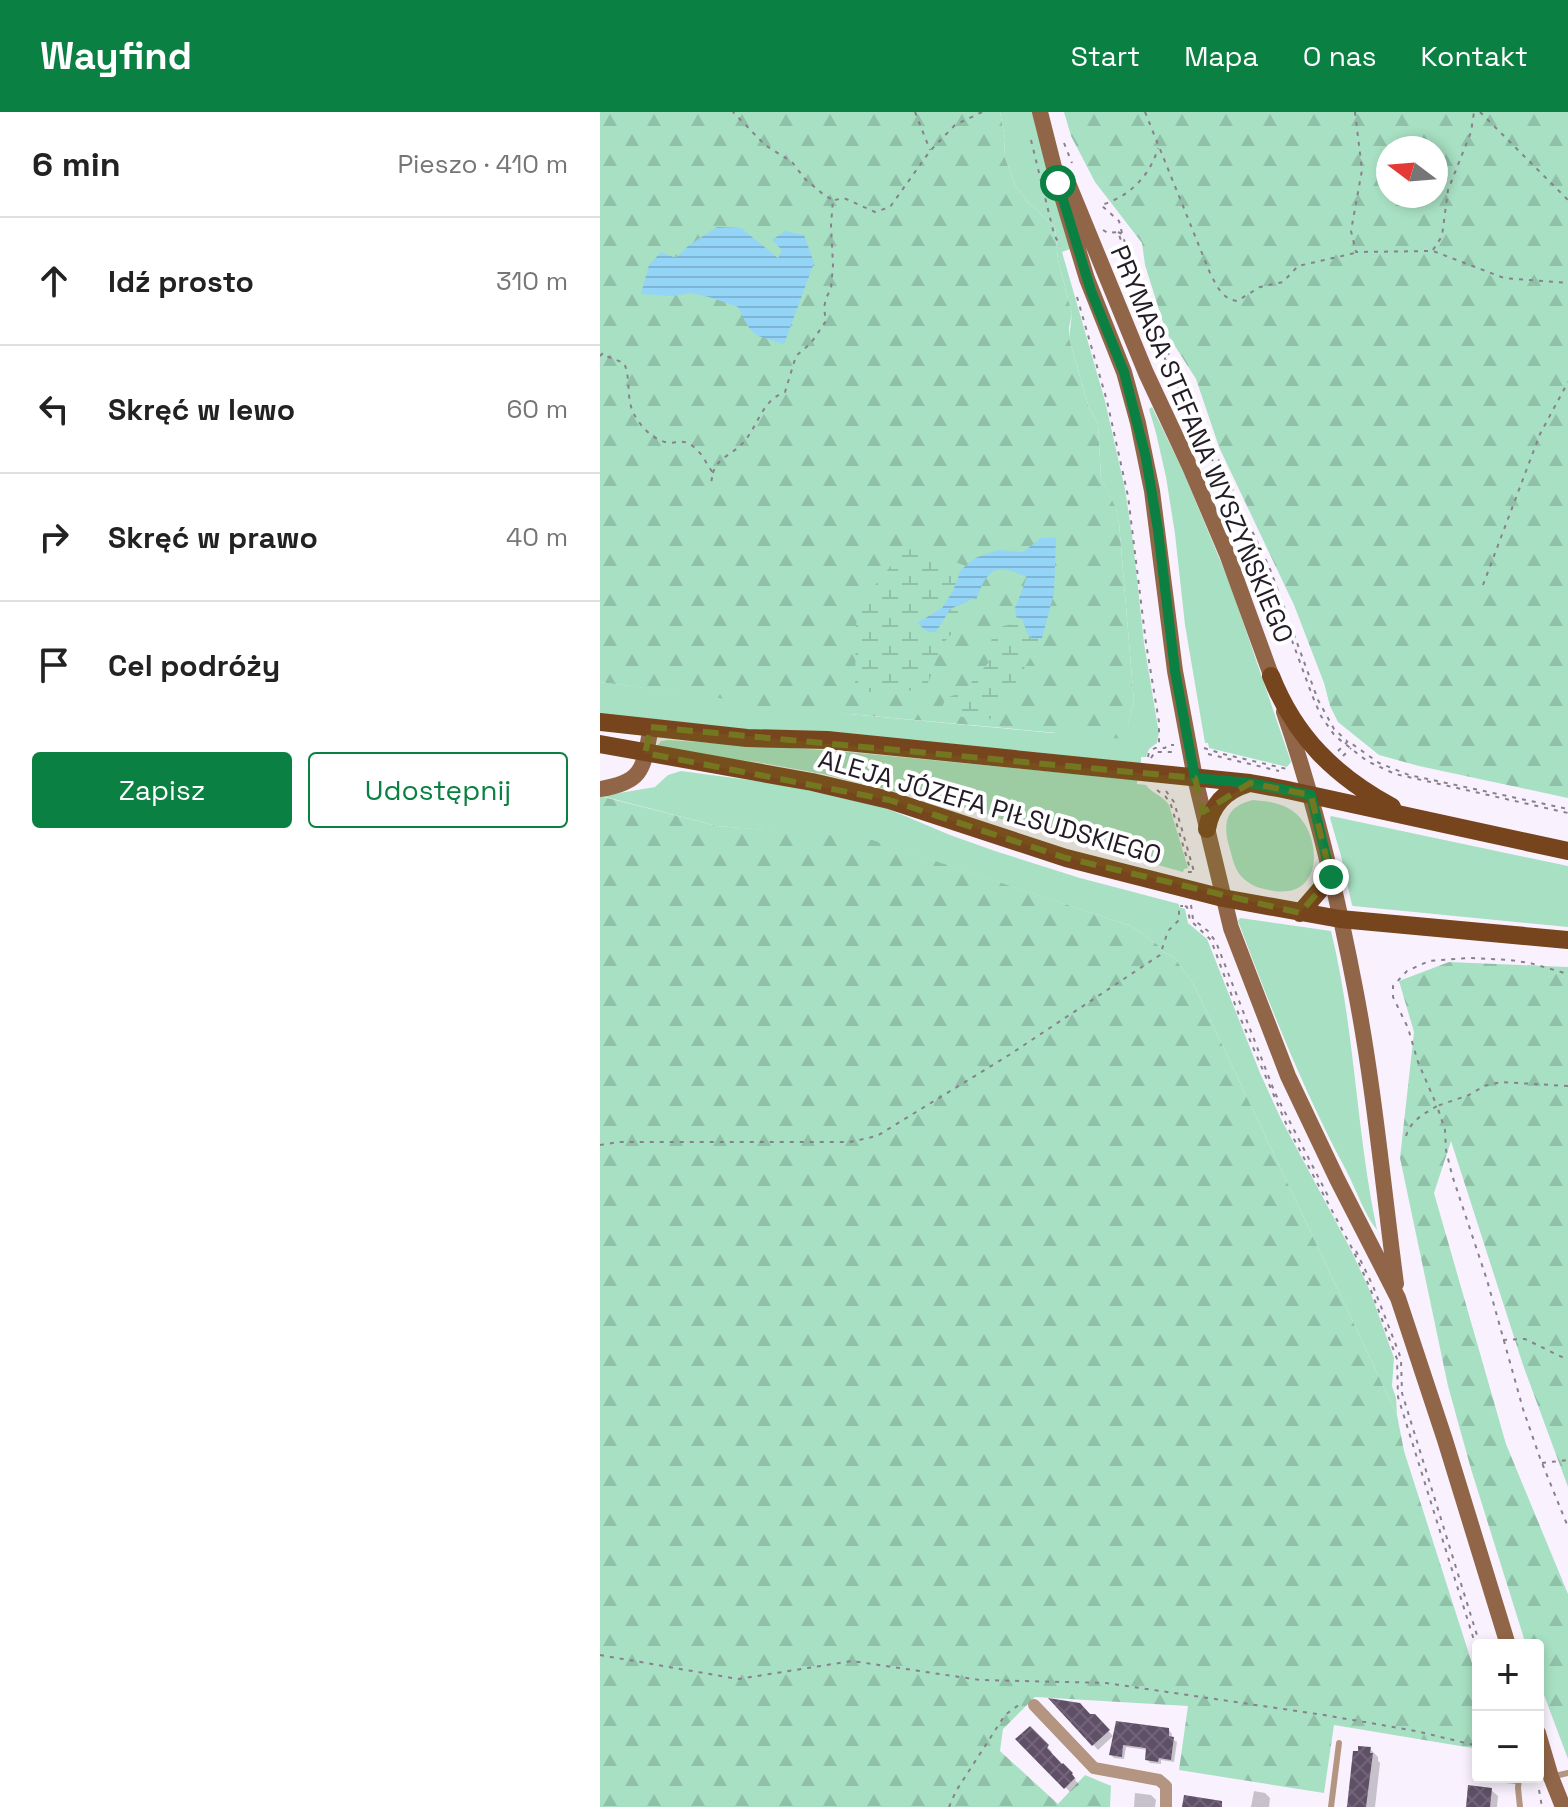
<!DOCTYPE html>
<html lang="pl">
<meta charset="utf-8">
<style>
:root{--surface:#fff;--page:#f2f2f2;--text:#222;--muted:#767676;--line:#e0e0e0;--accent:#0b8043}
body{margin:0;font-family:"Space Grotesk",sans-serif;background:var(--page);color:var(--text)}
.controls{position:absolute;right:24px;bottom:24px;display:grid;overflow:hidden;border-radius:8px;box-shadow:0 4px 12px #0003}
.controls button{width:72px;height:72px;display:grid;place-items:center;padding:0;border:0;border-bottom:2px solid var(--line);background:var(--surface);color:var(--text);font:40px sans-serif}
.compass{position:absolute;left:776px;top:24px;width:72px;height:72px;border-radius:50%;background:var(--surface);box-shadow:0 4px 12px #0003;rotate:286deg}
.stop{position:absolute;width:24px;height:24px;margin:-18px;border:6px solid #0b8043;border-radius:50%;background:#fff}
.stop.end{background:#0b8043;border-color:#fff;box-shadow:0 2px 8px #0008}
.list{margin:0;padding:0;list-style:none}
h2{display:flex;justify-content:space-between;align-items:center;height:104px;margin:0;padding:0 32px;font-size:34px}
h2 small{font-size:26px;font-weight:400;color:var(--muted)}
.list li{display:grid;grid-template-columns:52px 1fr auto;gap:24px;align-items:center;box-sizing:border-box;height:128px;padding:0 32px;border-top:2px solid var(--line)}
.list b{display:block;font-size:30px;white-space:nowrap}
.list em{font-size:26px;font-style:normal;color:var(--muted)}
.actions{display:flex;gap:16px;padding:24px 32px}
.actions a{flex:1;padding:18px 0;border:2px solid var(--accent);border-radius:8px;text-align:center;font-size:28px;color:var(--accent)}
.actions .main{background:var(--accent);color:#fff}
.icon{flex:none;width:44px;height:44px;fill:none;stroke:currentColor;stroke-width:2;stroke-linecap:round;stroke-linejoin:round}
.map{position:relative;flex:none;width:968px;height:1695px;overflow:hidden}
header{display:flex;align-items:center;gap:48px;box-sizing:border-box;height:112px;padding:0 40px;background:var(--accent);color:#fff}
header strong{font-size:38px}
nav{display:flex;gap:44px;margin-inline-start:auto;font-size:28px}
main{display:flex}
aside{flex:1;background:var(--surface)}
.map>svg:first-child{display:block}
</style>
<header>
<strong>Wayfind</strong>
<nav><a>Start</a><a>Mapa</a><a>O nas</a><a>Kontakt</a></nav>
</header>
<main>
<aside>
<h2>6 min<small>Pieszo · 410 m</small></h2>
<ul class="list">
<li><svg class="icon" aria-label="ahead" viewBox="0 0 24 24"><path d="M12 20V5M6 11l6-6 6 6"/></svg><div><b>Idź prosto</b></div><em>310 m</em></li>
<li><svg class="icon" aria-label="left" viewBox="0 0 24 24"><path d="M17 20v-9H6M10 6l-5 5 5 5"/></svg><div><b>Skręć w lewo</b></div><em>60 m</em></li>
<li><svg class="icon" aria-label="right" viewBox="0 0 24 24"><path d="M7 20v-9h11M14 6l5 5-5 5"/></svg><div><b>Skręć w prawo</b></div><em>40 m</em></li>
<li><svg class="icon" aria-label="arrive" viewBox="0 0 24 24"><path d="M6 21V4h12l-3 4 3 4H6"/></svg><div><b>Cel podróży</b></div></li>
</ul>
<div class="actions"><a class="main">Zapisz</a><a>Udostępnij</a></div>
</aside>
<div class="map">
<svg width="968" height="1695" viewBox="0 0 968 1695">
<defs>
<pattern id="forest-firs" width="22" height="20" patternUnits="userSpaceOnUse" patternTransform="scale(2)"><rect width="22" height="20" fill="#a8e0c3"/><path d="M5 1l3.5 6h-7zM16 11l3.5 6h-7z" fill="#90c0a8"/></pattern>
<pattern id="wetland-marsh" width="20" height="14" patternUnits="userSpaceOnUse" patternTransform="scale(2)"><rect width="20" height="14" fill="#a8e0c3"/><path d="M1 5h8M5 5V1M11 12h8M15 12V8" fill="none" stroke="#90c0a8"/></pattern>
<pattern id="water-rules" width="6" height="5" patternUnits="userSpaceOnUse" patternTransform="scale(2)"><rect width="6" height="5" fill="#93d4f7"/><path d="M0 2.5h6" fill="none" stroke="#7eb5d4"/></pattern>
<pattern id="building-cross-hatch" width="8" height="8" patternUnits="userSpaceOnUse" patternTransform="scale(2)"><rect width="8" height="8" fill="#5f5068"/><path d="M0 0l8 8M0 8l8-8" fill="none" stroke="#726579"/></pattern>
</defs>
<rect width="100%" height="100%" fill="#f9f2fe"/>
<!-- green -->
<path fill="#a8e0c3" d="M400,0H433L473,136L462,140L505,289L525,377L533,430L544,531L557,610L559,620L557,631L549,637L546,645H541V651H536L124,617L0,603V570L249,602L453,621L528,612L534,590L519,411L516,397L501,367L498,312L489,296L469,226L472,202L458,148L455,115L427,89L415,73L404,43L405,27Z
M552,295L583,359L630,472L691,650L687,655L609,636L608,631H605L585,513L575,422L566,365L556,321L549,297Z
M68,628L237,639L537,668V672L546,673C551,681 561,682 569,693L588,756L584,757L583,760L476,730L365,696L223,662L156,650L59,637L58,633L61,629Z
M81,659L180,672L286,696L350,723L395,739L480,766L579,792V795L585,797L588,811L607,827L660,961L681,1007L751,1138L770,1179L794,1246L792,1274L796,1286L797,1303L594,873L574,845L563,840L558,833L531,814L267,727L117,714L2,684L55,675L68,663Z
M653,688C667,689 682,691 694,700C715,716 724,761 698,776C690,780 682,780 674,779C661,777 650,774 641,764C635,757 633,749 631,741C623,716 622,695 653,688Z
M731,704L968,754V815L753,794L752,793L741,744L730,706Z
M640,806L731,819C755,917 756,1019 777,1118C764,1102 756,1077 746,1058C703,978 670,894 638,809Z"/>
<!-- forest -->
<path fill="url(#forest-firs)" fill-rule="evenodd" d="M0,0H400L405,27L404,43L415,73L427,89L455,115L458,148L472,202L469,215V226L489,296L498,312L501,367L516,396L519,411L534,590L524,627L249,602L167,598L133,588L0,570Z
M464,0H968V686L819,654L779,643L738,610L730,594L724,571L694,493L619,335L596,267L566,220L545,153L542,131L495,70L471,24ZM836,36V84H788V36Z
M0,684L117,714L266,726L531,814L558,833L563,840L574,845L594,873L797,1303L804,1339L878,1570V1637L734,1613L724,1681L579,1658L588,1594L435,1585L403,1617L400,1639L458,1692L485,1663L511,1674L510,1695H0Z
M849,850L968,855V1375L923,1253L851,1029L834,1081L906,1332L968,1482V1647L938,1567V1533H926L871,1357L848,1274L800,1046L814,920L799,869Z"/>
<!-- wetland -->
<path fill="url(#wetland-marsh)" d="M314,435L366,454L361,458L353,479L342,496L350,497L377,485L376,493L341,534L329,569L324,576L285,583L255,577L256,512L266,484L299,444Z
M416,505L423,508L427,521L432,527L442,526L402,594L389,608L347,603L342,595L346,586L363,580L389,550L390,534L394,516L413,512Z"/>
<!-- water -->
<path fill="url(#water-rules)" d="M117,115L141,116L178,146L182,138L172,128L185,119L204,123L214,151L184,232C152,222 153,226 138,195L109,185L90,181L73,184L41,182L49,153L61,140L76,146L88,134Z
M441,426H456L454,481L442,526L433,527L427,521L423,508L416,505L415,496L427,465C396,451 389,455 377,485L350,497L336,520H328L317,511L342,496L353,479L361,458L375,446L398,438L423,440Z"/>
<!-- shadow -->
<path fill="#0003" d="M455,1590L490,1604H494L513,1624L498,1638Z
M517,1611L569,1618L572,1622L571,1626L577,1630L574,1650L561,1648V1652L550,1651L547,1647L548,1638L526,1635L524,1647L514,1646L511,1643Z
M430,1616L452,1640L450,1642L476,1667L475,1668L479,1672L470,1680L418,1627Z
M770,1637L778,1645V1649L780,1651L775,1695H749Z
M891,1678L898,1684L897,1695H868Z
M654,1679L665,1681L670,1686L669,1695H651Z
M535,1681L551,1683L556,1688L555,1695H534Z"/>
<!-- building -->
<path fill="url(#building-cross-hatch)" d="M448,1586L480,1591L490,1602H495L510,1618L492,1634Z
M516,1609L569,1616V1624L574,1625L571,1648L559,1646L558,1650L545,1648L546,1636L523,1633L522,1645L509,1643Z
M430,1614L449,1633L447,1636L462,1652L463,1651L473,1661L472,1662L475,1666L464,1677L415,1627Z
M758,1634L771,1635L770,1641H773L766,1695H747L753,1639H758Z
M868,1673L892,1676L890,1695H866Z
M584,1683L622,1689V1695H582Z"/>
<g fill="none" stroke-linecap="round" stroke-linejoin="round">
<!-- path -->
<path stroke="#88818d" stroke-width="2" stroke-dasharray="4 6" stroke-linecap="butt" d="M315,0L330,38
M545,0L610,161C617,174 622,187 637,189L660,175L683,170L698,154L755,141
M755,0L762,58L751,119L756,140L833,139L904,166L968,171
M880,0L968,88
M431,28L454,122L460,134
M464,31L472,51
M235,88L244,86L275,100L290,95L330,39L355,13L382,0
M503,118L508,121L518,120L552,216L574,268L669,466L712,583L721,604L735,624L767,649L795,662L968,701
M518,120L522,122L546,190L563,230L670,457L718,588L734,617L747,629
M522,121L519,109L501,93C529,85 550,64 558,36
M833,138L842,124L848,78L871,20L874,0
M477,185L507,289L528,384L546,531L559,610V634
M0,244L3,241L6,244L24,251C31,266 26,285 33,300C39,313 51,326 65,330C76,333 82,325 94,335C102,341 107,353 113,361L111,371
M113,361C117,347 130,343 140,334C158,317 160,289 185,280L196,244L211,231L226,209L224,196L226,186L231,177L233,153L231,113L233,88L224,83L205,67L192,50L165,33L133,0
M883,473L940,322L968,270
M604,636L623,642L687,657
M738,639L748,629L779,651L809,663L968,697
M608,642L679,659
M743,644L751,636
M548,645L549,640L555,636H565L567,633H574
M551,646L555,640H573
M557,678L566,685L571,693L591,760H588
M566,679L574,690L595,763
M591,793L593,807L608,819L616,830L675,981L728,1084
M585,794L587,795L590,808L611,828L639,903L688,1016L753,1138L770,1176L797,1247L798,1285L878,1541
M968,974L901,970L884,974L869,983L837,994L845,1018L846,1038L852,1063L887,1168L923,1297L940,1346L968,1415
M806,1024C811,1008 824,1002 837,994L818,950L808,916L793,885V874L807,859L829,849L869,846L909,848L930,851L968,862
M0,1033L19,1030H250L277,1024L409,943L560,843L568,819L579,808V794H583
M756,1139L773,1174L799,1241L801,1248L802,1281L880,1533
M903,1228L925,1227L968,1248
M942,1351L968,1348
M0,1543L138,1567L252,1549L380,1568L506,1571L724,1603L816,1619L878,1634
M939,1678L942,1695
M349,1695L356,1679L405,1603L420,1592"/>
<!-- lane -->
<path stroke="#b39581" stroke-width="6" d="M955,1664L968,1661
M919,1665L918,1676L920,1695
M906,1668L919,1669
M731,1695L739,1631"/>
<!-- street -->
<path stroke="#b39581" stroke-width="12" d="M434,1593L494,1656L559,1668L566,1674V1695"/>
<!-- secondary -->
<path stroke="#916648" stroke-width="16" d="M440,0L458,71L487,167L524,260L538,311L552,379L575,559L595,666L631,816L688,964L737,1067L798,1186L845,1328L908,1533
M466,66L546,261L590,355L627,442L675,574
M684,600C715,690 737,782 755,876C774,974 783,1074 796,1172
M0,677C45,670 43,655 51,615
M938,1621L951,1665L963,1695"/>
<!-- primary -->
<path stroke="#77451d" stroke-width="18" d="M671,564C695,625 735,664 792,695
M0,610L147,626L227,628L650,671L683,677L968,739
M0,632L212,670L289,688L466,746L623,786L740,807L968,828
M607,717C611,694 624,679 647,672
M700,801L731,765"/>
</g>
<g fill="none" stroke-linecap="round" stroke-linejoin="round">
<!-- route -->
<path stroke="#0b8043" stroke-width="10" d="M458,71L491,179L524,260L546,346L558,418L575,559L595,666L650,671L711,683L731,765"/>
</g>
<!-- marked area -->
<path fill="#74771f" fill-opacity="0.2" stroke="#74771f" stroke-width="6" stroke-dasharray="16 10" stroke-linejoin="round" d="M51,615L595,666L603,700L650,671L711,683L731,765L700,801L466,746L289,688L45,641Z"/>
<g text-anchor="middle" stroke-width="8" stroke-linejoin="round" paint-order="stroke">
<!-- street labels -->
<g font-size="26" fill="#231c27" stroke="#fff">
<text transform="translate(602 332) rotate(67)" y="9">PRYMASA STEFANA WYSZYŃSKIEGO</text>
<text transform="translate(390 695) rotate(16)" y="9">ALEJA JÓZEFA PIŁSUDSKIEGO</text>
</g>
</g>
</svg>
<div class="controls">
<button>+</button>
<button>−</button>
</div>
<svg class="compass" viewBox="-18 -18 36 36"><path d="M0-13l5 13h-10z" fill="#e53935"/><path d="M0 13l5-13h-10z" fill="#767676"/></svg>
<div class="stop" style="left:458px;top:71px"></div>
<div class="stop end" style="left:731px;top:765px"></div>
</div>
</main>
